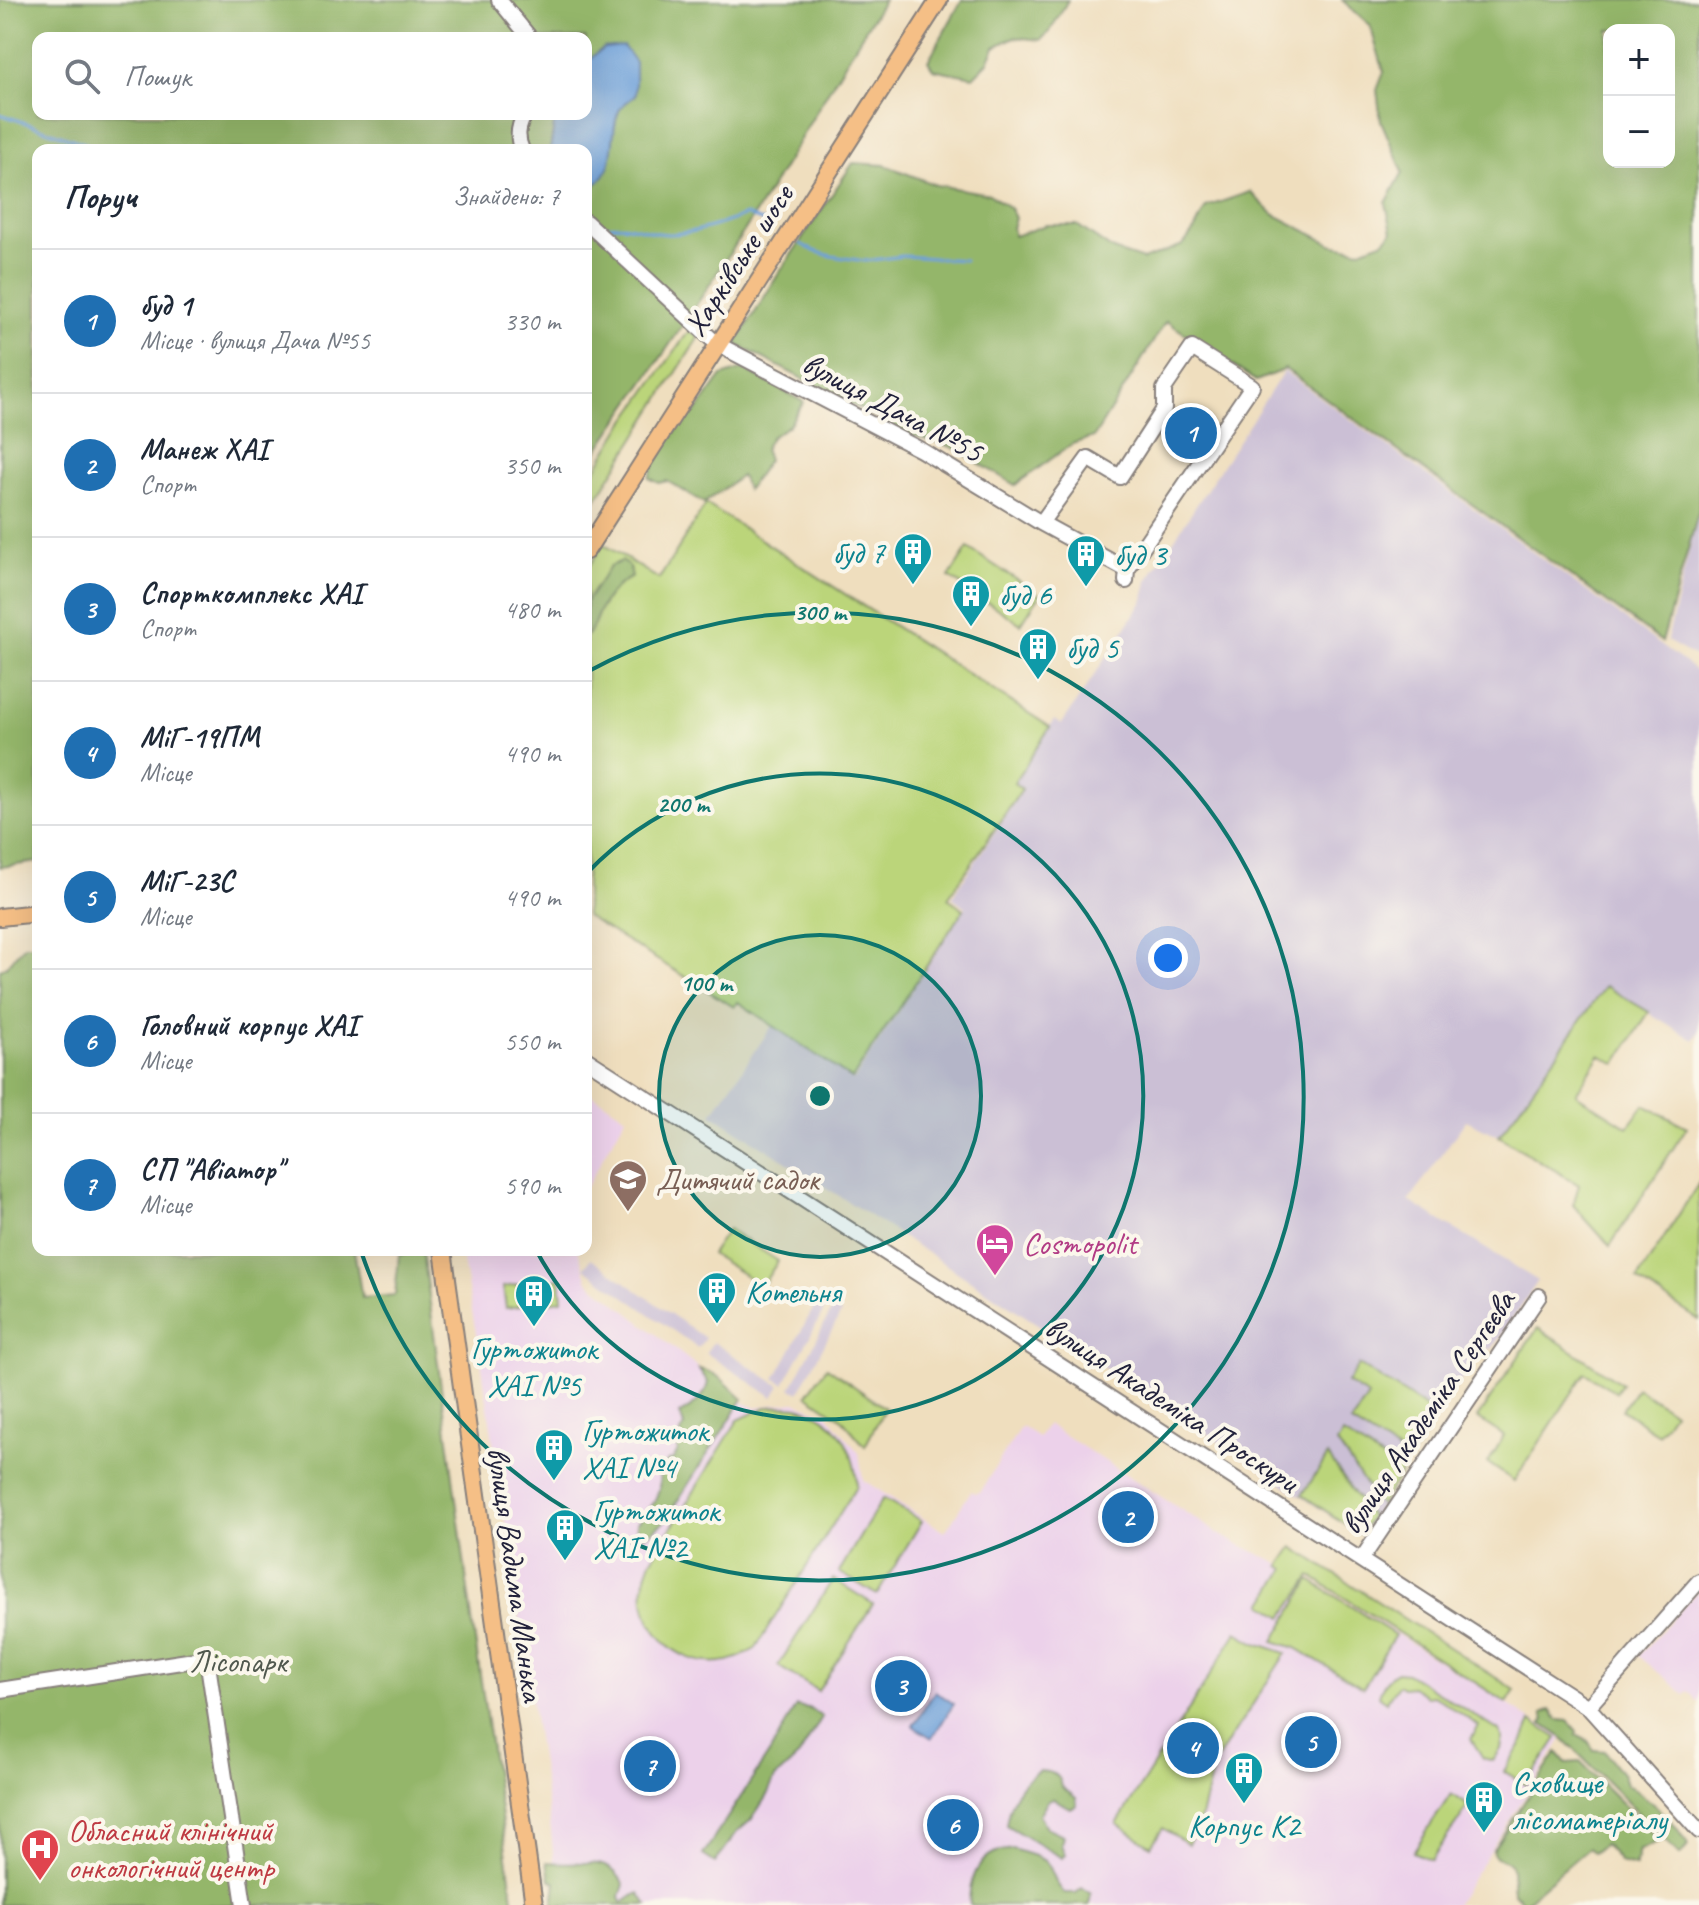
<!DOCTYPE html>
<html lang="uk">
<meta charset="utf-8">
<style>
:root{--surface:#fff;--page:#f6f6f7;--text:#1f2937;--muted:#747a83;--line:#e0e1e3;--accent:#1f6fb2}
body{margin:0;font-family:Caveat,sans-serif;background:var(--page);color:var(--text)}
.controls{position:absolute;right:24px;top:24px;display:grid;overflow:hidden;border-radius:16px;box-shadow:0 8px 32px #0002}
.controls button{width:72px;height:72px;display:grid;place-items:center;padding:0;border:0;border-bottom:2px solid var(--line);background:var(--surface);color:var(--text);font:40px sans-serif}
.you{position:absolute;left:1168px;top:958px;width:28px;height:28px;margin:-20px;border:6px solid #fff;border-radius:50%;background:#1a73e8;box-shadow:0 0 0 12px #1a73e833}
.badge{display:grid;place-items:center;width:52px;height:52px;border-radius:50%;background:var(--accent);color:#fff;font-size:26px;font-weight:700}
.pin{position:absolute;translate:-50% -50%;border:4px solid #fff;box-shadow:0 2px 8px #0006}
.list{margin:0;padding:0;list-style:none}
h2{display:flex;justify-content:space-between;align-items:center;height:104px;margin:0;padding:0 32px;font-size:34px}
h2 small{font-size:26px;font-weight:400;color:var(--muted)}
.list li{display:grid;grid-template-columns:52px 1fr auto;gap:24px;align-items:center;box-sizing:border-box;height:144px;padding:0 32px;border-top:2px solid var(--line)}
.list b{display:block;font-size:30px;white-space:nowrap}
.list p{margin:0;font-size:26px;white-space:nowrap;color:var(--muted)}
.list em{font-size:26px;font-style:normal;color:var(--muted)}
.icon{flex:none;width:44px;height:44px;fill:none;stroke:currentColor;stroke-width:2;stroke-linecap:round;stroke-linejoin:round}
.map{position:relative;flex:none;width:1699px;height:1905px;overflow:hidden}
.search{position:absolute;background:var(--surface);box-shadow:0 8px 32px #0002;left:32px;top:32px;width:560px;height:88px;display:flex;align-items:center;gap:20px;box-sizing:border-box;padding:0 28px;border-radius:16px;color:var(--muted);font-size:30px}
.panel{position:absolute;background:var(--surface);box-shadow:0 8px 32px #0002;left:32px;top:144px;width:560px;height:1112px;border-radius:16px}
.map>svg:first-child{display:block}
</style>
<div class="map">
<svg width="1699" height="1905" viewBox="0 0 1699 1905">
<rect width="100%" height="100%" fill="#fbf7ec"/>
<filter id="ink" filterUnits="userSpaceOnUse"><feTurbulence type="fractalNoise" baseFrequency=".0125" numOctaves="2"/><feDisplacementMap in="SourceGraphic" scale="16" xChannelSelector="R" yChannelSelector="G"/><feConvolveMatrix kernelMatrix="1 2 1 2 8 2 1 2 1" color-interpolation-filters="sRGB"/></filter>
<filter id="wash" filterUnits="userSpaceOnUse"><feTurbulence type="fractalNoise" baseFrequency=".006" numOctaves="4" result="noise"/><feDisplacementMap in="SourceGraphic" scale="32" xChannelSelector="R" yChannelSelector="G"/><feGaussianBlur stdDeviation="1.8" result="paint"/><feColorMatrix in="noise" values="0 0 0 0 0 0 0 0 0 0 0 0 0 0 0 0 0 1.4 0 .05"/><feComposite in="paint" operator="in"/></filter>
<g filter="url(#wash)">
<rect width="100%" height="100%" fill="#efdebe"/>
<!-- built -->
<path fill="#ecd1ea" d="M586,1090L626,1117L586,1188Z
M461,1250H578L588,1281L744,1403L755,1407L795,1402L827,1414L859,1453L863,1480L945,1532L971,1491L974,1493L980,1492L1021,1426L1038,1437L1047,1424L1224,1537L1310,1579L1562,1739L1455,1905H558L551,1831L482,1367Z
M1699,1589V1703L1688,1691L1684,1694L1639,1656Z"/>
<!-- industrial -->
<path fill="#cbbfd5" d="M1284,371L1699,673V1032L1694,1040L1605,986L1499,1136L1466,1120L1409,1201L1538,1281L1491,1350L1483,1346L1361,1536L1174,1412L712,1114L772,1026L854,1080L966,907L952,897L1023,789L1015,783L1054,720L1062,724L1144,600L1147,581Z
M1699,511V659L1667,641Z
M591,1258L705,1338L698,1348L584,1268Z
M818,1300L827,1305L784,1384L775,1379Z
M833,1308L841,1313L799,1392L791,1388Z
M713,1342L780,1386L773,1397L706,1353Z"/>
<!-- green -->
<path fill="#bbd57a" stroke="#6e7c5a" stroke-width="2" d="M689,331L698,335L697,340L586,515V486L620,429Z
M706,504L1050,727L1014,783L1022,789L948,898L964,909L852,1079L738,1002L734,1007L586,916V571L603,544L659,579Z
M968,548L1040,595L1021,624L949,577Z
M1605,986L1649,1012L1616,1064L1600,1055L1576,1094L1628,1127L1644,1105L1687,1127L1610,1246L1573,1205L1579,1185L1499,1136Z
M1699,1183V1320L1637,1280Z
M728,1229L778,1261L762,1286L711,1254Z
M560,1278L562,1300L506,1308L503,1287Z
M1538,1328L1622,1384L1616,1392L1585,1373L1514,1481L1488,1463L1504,1436L1477,1418Z
M1359,1365L1432,1411L1424,1423L1430,1427L1410,1459L1351,1423L1368,1396L1347,1383Z
M827,1367L885,1408L865,1446L841,1418L807,1395Z
M1637,1388L1673,1412L1658,1434L1622,1410Z
M766,1407C776,1407 788,1405 798,1407C837,1416 855,1449 857,1486L755,1649C744,1655 734,1661 721,1662C677,1667 639,1628 644,1585C645,1577 648,1569 651,1561L738,1420Z
M1343,1434L1402,1471L1380,1506L1337,1443Z
M1328,1456L1371,1517L1360,1534L1302,1495Z
M883,1498L922,1521L877,1595L839,1572Z
M1293,1547L1515,1690L1507,1703L1311,1576L1283,1617L1263,1604L1285,1569L1280,1566Z
M833,1579L873,1604L818,1691L778,1666Z
M1310,1580L1395,1635L1363,1688L1296,1648L1274,1641Z
M1237,1632L1256,1643L1286,1653L1214,1764L1199,1825L1188,1844L1163,1828L1151,1846L1117,1824Z
M1397,1672L1407,1673L1499,1731L1503,1739L1501,1749L1493,1761L1483,1758L1471,1739L1479,1726L1433,1695L1426,1696L1412,1687L1403,1688L1398,1685L1386,1702L1379,1696C1382,1686 1388,1676 1397,1672Z
M1531,1721L1557,1738L1526,1785L1504,1771L1523,1741Z
M1451,1794L1466,1804L1467,1808L1431,1860L1413,1852Z"/>
<!-- forest -->
<path fill="#94b66a" stroke="#5b6c52" stroke-width="2" fill-rule="evenodd" d="M0,0H884C845,60 811,122 774,183C715,280 650,374 586,467V188L595,186L604,48L586,61V38H38V114H556L550,150H38V862L0,867Z
M962,0H1068L1050,31L1041,40L1014,37L995,47L988,62L973,77L933,69L928,61Z
M1342,0H1699V510L1662,642L1285,369L1256,381L1166,321L1094,437L1072,444L1015,485L952,447L910,435L736,344L779,273L853,163L885,165L936,185L989,194L1010,208L1015,218L1012,228L1014,236L1046,225H1077L1113,250L1143,260L1183,245L1195,229L1206,207L1250,192L1273,214L1331,244L1360,250L1382,242L1392,232L1386,203L1403,172L1381,121L1377,90L1384,72L1370,25ZM1609,30H1669V162H1609Z
M743,369L804,402L788,426L771,437L764,449L768,460L747,490L741,476L704,503L667,481L659,483L649,478L656,460L685,417L695,413L722,376Z
M622,561L630,567L632,577C616,585 605,597 598,614C594,623 594,629 586,636V602L610,566Z
M25,945H38V1250H354L362,1298L395,1295L399,1255L423,1251L472,1620L514,1905H0V969L5,967Z
M699,1369C719,1372 728,1386 743,1399L664,1522L646,1536L637,1533V1523L655,1500L659,1489L660,1470L668,1461L674,1459L678,1451L676,1445L684,1426L680,1414C693,1406 705,1399 708,1382Z
M796,1706L808,1708L822,1717L799,1756L775,1778L766,1797L751,1820L737,1832L715,1863L703,1855L770,1752Z
M1551,1710L1558,1720L1568,1721L1577,1731L1576,1735L1588,1741L1594,1750L1605,1751L1623,1775L1626,1784C1642,1793 1684,1829 1688,1846L1680,1855L1563,1738L1542,1724L1545,1720L1542,1714Z
M1557,1752L1566,1763L1580,1762L1660,1841L1639,1850L1635,1866L1620,1862L1604,1844L1593,1853L1588,1848L1524,1903L1513,1892C1509,1870 1521,1866 1495,1856L1492,1851Z
M1039,1771C1052,1772 1060,1773 1062,1787L1076,1798L1077,1804L1073,1808H1069L1053,1798L1048,1800L1039,1815L1046,1827L1063,1835L1061,1845L1065,1854L1062,1858L1006,1825C1009,1803 1019,1781 1039,1771Z
M1014,1849C1024,1854 1039,1855 1047,1863C1054,1872 1054,1883 1064,1893H1076L1082,1888L1091,1894L1089,1905H970C967,1888 977,1860 994,1853C1000,1850 1008,1850 1014,1849Z
M547,1862C577,1866 610,1853 624,1885L620,1896L622,1902L639,1893L647,1905H553L556,1882L550,1879Z"/>
<!-- water -->
<path fill="#6ea0d9" stroke="#48618a" stroke-width="2" d="M623,46L635,62V96C631,99 623,104 620,109C607,132 622,178 586,188V150H550L556,114H586V61L604,48Z
M935,1691L954,1704L932,1738L913,1726Z"/>
<g fill="none" stroke-linecap="round" stroke-linejoin="round">
<!-- stream -->
<path stroke="#6ea0d9" stroke-width="3" d="M0,114L104,150
M602,227C630,220 648,235 671,234C696,233 722,224 746,215L772,225
M801,244L814,251L831,256L865,261L903,256L964,260"/>
</g>
</g>
<g filter="url(#ink)">
<g fill="none" stroke-linecap="round" stroke-linejoin="round">
<!-- minor casing -->
<g stroke="#88807c" stroke-width="18">
<path id="minor" d="M499,0L530,38
M522,150C516,137 518,126 525,114
M586,222L717,344L921,450L1041,523L1127,570L1126,581
M1041,523L1088,458L1120,477L1164,409V389L1192,348L1252,386L1127,570
M586,1059L1588,1707L1699,1831
M1361,1560L1539,1296
M0,1690L207,1658L244,1905
M1588,1707L1699,1581"/>
</g>
<!-- major casing -->
<g stroke="#88807c" stroke-width="20">
<path id="major" d="M586,551L939,0
M0,917L38,913
M443,1250L534,1905"/>
</g>
<!-- minor -->
<use href="#minor" stroke="#fff" stroke-width="14"/>
<!-- major -->
<use href="#major" stroke="#f5bf86" stroke-width="16"/>
</g>
</g>
<!-- distance rings -->
<circle cx="820" cy="1096" r="161" fill="#0f766e" fill-opacity=".12"/>
<g fill="none" stroke="#0f766e" stroke-width="4">
<circle cx="820" cy="1096" r="161"/>
<path d="M588 872A323 323 0 1 1 536 1250"/>
<path d="M589 671A484 484 0 1 1 362 1254"/>
</g>
<!-- icons -->
<defs>
<g id="building-pin" transform="scale(2)"><path d="M0 17L-7.5 6A9.5 9.5 0 1 1 7.5 6Z" fill="#0f9aa8" stroke="#fbf7ec"/><path d="M-4-6H4V6H1V3H-1V6H-4ZM-2.5-4.3h1.7v1.8h-1.7ZM.8-4.3h1.7v1.8H.8ZM-2.5-1h1.7V.8h-1.7ZM.8-1h1.7V.8H.8Z" fill="#fff"/></g>
<g id="school-pin" transform="scale(2)"><path d="M0 17L-7.5 6A9.5 9.5 0 1 1 7.5 6Z" fill="#8d6e63" stroke="#fbf7ec"/><path d="M0-5L7-2L0 1L-7-2ZM-4 1L0 2.5L4 1V4Q0 6-4 4Z" fill="#fff"/></g>
<g id="hotel-pin" transform="scale(2)"><path d="M0 17L-7.5 6A9.5 9.5 0 1 1 7.5 6Z" fill="#d1479c" stroke="#fbf7ec"/><path d="M-6-4.5h1.5V1H6V5H4.5V3h-9V5H-6ZM-4 0a1.8 1.8 0 1 1 3.6 0ZM.5 0V-2.5h3Q6-2.5 6 0Z" fill="#fff"/></g>
<g id="hospital-pin" transform="scale(2)"><path d="M0 17L-7.5 6A9.5 9.5 0 1 1 7.5 6Z" fill="#e0444e" stroke="#fbf7ec"/><path d="M-5-5h3v3.5h4V-5h3V5h-3V1.5h-4V5h-3Z" fill="#fff"/></g>
</defs>
<g fill-rule="evenodd">
<use href="#building-pin" x="913" y="552"/>
<use href="#building-pin" x="1086" y="554"/>
<use href="#building-pin" x="971" y="594"/>
<use href="#building-pin" x="1038" y="647"/>
<use href="#school-pin" x="628" y="1179"/>
<use href="#hotel-pin" x="995" y="1243"/>
<use href="#building-pin" x="717" y="1291"/>
<use href="#building-pin" x="534" y="1294"/>
<use href="#building-pin" x="554" y="1448"/>
<use href="#building-pin" x="565" y="1528"/>
<use href="#building-pin" x="1244" y="1771"/>
<use href="#building-pin" x="1484" y="1800"/>
<use href="#hospital-pin" x="40" y="1848"/>
</g>
<g text-anchor="middle" stroke-width="8" stroke-linejoin="round" paint-order="stroke">
<!-- street labels -->
<g font-size="32" fill="#22223b" stroke="#fbf7ec">
<text transform="translate(738 260) rotate(-57)" y="11">Харківське шосе</text>
<text transform="translate(893 407) rotate(28)" y="11">вулиця Дача №55</text>
<text transform="translate(1172 1404) rotate(33)" y="11">вулиця Академіка Проскури</text>
<text transform="translate(1427 1412) rotate(-56)" y="11">вулиця Академіка Сергєєва</text>
<text transform="translate(516 1574) rotate(82)" y="11">вулиця Вадима Манька</text>
</g>
<!-- culture labels -->
<g font-size="32" fill="#0d838f" stroke="#fbf7ec" text-anchor="start">
<text x="885" y="563" text-anchor="end">буд 7</text>
<text x="1114" y="565">буд 3</text>
<text x="999" y="605">буд 6</text>
<text x="1066" y="658">буд 5</text>
<text x="745" y="1302">Котельня</text>
<text x="534" y="1359" text-anchor="middle">Гуртожиток<tspan x="534" dy="37">ХАІ №5</tspan></text>
<text x="582" y="1441">Гуртожиток<tspan x="582" dy="37">ХАІ №4</tspan></text>
<text x="593" y="1521">Гуртожиток<tspan x="593" dy="37">ХАІ №2</tspan></text>
<text x="1512" y="1793">Сховище<tspan x="1512" dy="37">лісоматеріалу</tspan></text>
<text x="1244" y="1836" text-anchor="middle">Корпус К2</text>
</g>
<!-- education labels -->
<g font-size="32" fill="#785e54" stroke="#fbf7ec" text-anchor="start">
<text x="656" y="1190">Дитячий садок</text>
</g>
<!-- hotel labels -->
<g font-size="32" fill="#b23c85" stroke="#fbf7ec" text-anchor="start">
<text x="1023" y="1254">Cosmopolit</text>
</g>
<!-- park labels -->
<g font-size="32" fill="#50584e" stroke="#fbf7ec">
<text x="238" y="1672">Лісопарк</text>
</g>
<!-- health labels -->
<g font-size="32" fill="#be3a42" stroke="#fbf7ec" text-anchor="start">
<text x="68" y="1841">Обласний клінічний<tspan x="68" dy="37">онкологічний центр</tspan></text>
</g>
</g>
<circle cx="820" cy="1096" r="12" fill="#0f766e" stroke="#fbf7ec" stroke-width="4"/>
<g font-size="24" text-anchor="middle" font-weight="bold" fill="#0f766e" stroke="#fbf7ec" stroke-width="8" stroke-linejoin="round" paint-order="stroke">
<text x="820" y="620">300 m</text>
<text x="683" y="812">200 m</text>
<text x="706" y="991">100 m</text>
</g>
</svg>
<div class="controls">
<button>+</button>
<button>−</button>
</div>
<div class="you"></div>
<div class="pin badge" style="left:1191px;top:433px">1</div>
<div class="pin badge" style="left:1128px;top:1517px">2</div>
<div class="pin badge" style="left:901px;top:1686px">3</div>
<div class="pin badge" style="left:1193px;top:1748px">4</div>
<div class="pin badge" style="left:1311px;top:1742px">5</div>
<div class="pin badge" style="left:953px;top:1825px">6</div>
<div class="pin badge" style="left:650px;top:1766px">7</div>
<div class="search"><svg class="icon" aria-label="search" viewBox="0 0 24 24"><circle cx="10" cy="10" r="6"/><path d="M15 15l6 6"/></svg>Пошук</div>
<section class="panel">
<h2>Поруч<small>Знайдено: 7</small></h2>
<ul class="list">
<li><span class="badge">1</span><div><b>буд 1</b><p>Місце · вулиця Дача №55</p></div><em>330 m</em></li>
<li><span class="badge">2</span><div><b>Манеж ХАІ</b><p>Спорт</p></div><em>350 m</em></li>
<li><span class="badge">3</span><div><b>Спорткомплекс ХАІ</b><p>Спорт</p></div><em>480 m</em></li>
<li><span class="badge">4</span><div><b>МіГ-19ПМ</b><p>Місце</p></div><em>490 m</em></li>
<li><span class="badge">5</span><div><b>МіГ-23С</b><p>Місце</p></div><em>490 m</em></li>
<li><span class="badge">6</span><div><b>Головний корпус ХАІ</b><p>Місце</p></div><em>550 m</em></li>
<li><span class="badge">7</span><div><b>СП &quot;Авіатор&quot;</b><p>Місце</p></div><em>590 m</em></li>
</ul>
</section>
</div>
